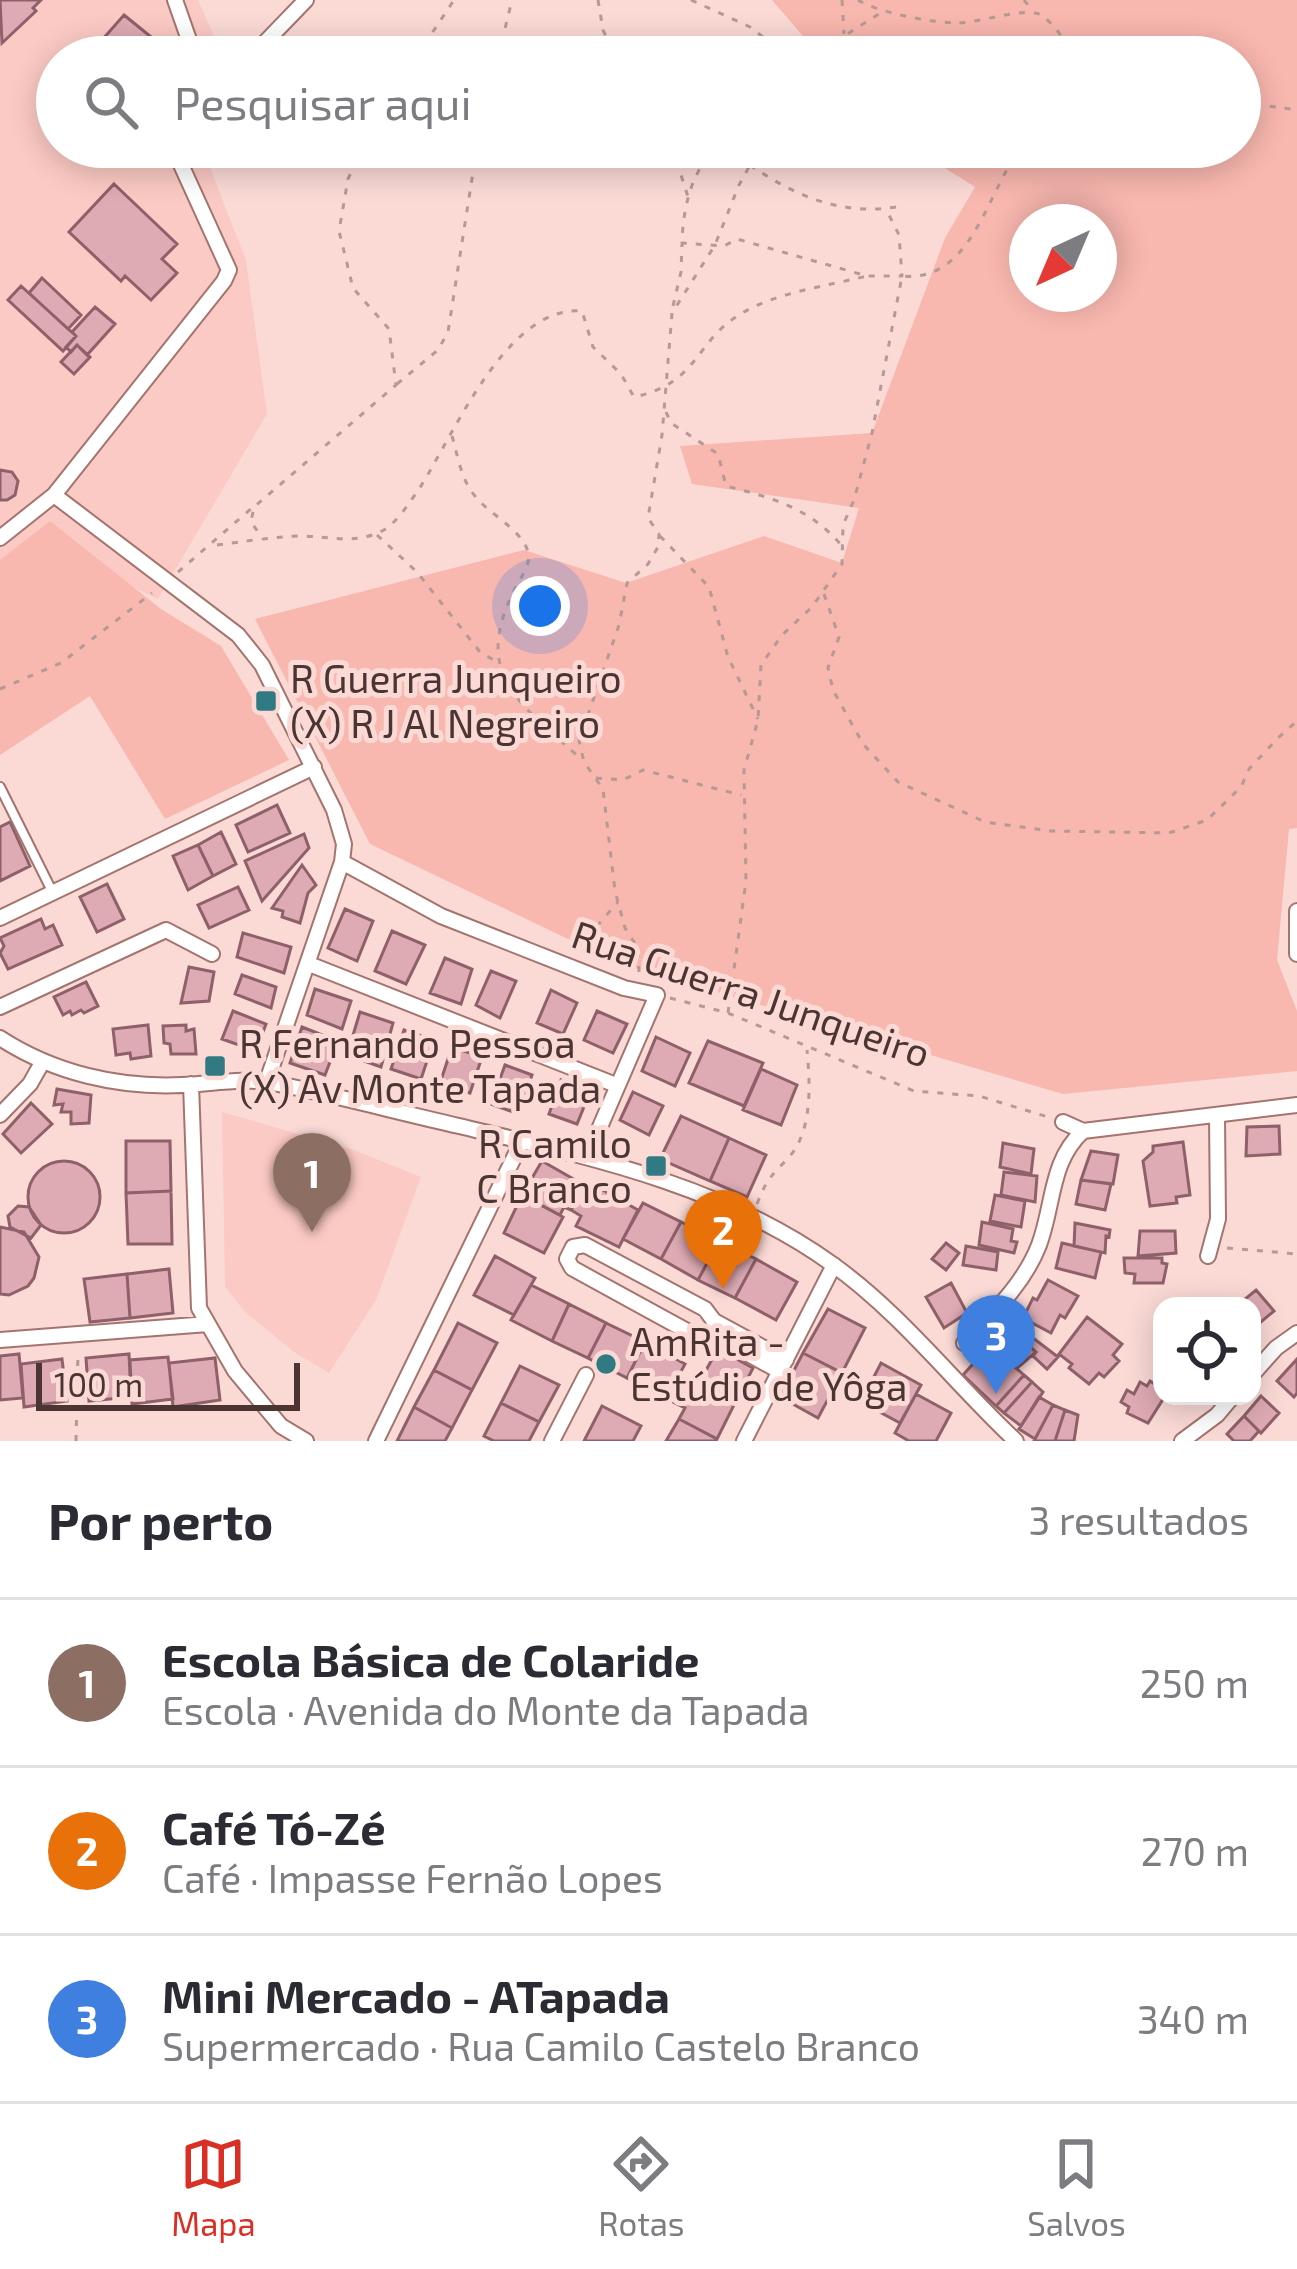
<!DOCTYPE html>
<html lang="pt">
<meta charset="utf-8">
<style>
:root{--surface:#fff;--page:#f7f7f7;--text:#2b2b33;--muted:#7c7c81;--line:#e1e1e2;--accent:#d93025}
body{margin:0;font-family:"Exo 2",sans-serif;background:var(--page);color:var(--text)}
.controls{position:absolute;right:36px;bottom:36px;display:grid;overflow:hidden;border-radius:24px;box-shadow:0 6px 30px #0003}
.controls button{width:108px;height:108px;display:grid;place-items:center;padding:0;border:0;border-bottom:3px solid var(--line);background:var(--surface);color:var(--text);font:60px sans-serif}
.compass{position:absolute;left:1009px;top:204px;width:108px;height:108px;border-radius:50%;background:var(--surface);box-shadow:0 6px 30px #0003;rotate:224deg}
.scale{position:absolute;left:36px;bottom:30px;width:264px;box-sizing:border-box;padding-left:12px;border:6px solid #4b3533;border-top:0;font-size:33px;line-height:42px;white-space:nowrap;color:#4b3533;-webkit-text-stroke:9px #fbdad6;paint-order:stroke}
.you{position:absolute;left:540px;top:606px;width:42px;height:42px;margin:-30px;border:9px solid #fff;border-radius:50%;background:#1a73e8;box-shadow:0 0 0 18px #1a73e833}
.badge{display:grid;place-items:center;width:78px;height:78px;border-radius:50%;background:var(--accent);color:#fff;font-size:39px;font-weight:700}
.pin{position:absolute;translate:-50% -99px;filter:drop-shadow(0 3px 6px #0008)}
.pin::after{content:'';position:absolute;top:63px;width:42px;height:36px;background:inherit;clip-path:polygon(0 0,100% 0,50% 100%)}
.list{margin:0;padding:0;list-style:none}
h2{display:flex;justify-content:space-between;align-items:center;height:156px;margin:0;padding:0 48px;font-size:51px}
h2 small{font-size:39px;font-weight:400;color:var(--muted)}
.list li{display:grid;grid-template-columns:78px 1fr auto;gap:36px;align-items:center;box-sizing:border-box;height:168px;padding:0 48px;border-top:3px solid var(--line)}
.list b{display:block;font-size:45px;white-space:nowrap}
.list p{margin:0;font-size:39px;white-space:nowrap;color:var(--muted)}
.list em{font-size:39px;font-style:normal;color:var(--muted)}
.icon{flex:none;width:66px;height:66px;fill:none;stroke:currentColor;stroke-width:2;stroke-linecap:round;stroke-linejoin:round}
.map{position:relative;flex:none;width:1297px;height:1441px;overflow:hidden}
.search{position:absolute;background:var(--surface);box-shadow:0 6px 30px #0003;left:36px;right:36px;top:36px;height:132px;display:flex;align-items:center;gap:30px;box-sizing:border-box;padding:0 42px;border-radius:66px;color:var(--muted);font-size:45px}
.sheet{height:660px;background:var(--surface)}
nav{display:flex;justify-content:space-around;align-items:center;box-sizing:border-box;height:168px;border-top:3px solid var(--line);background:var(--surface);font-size:33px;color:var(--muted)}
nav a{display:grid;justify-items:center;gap:6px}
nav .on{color:var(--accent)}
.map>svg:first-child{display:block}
</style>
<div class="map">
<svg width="1297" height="1441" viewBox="0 0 1297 1441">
<rect width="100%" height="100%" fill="#fbdad6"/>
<!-- built -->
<path fill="#fccac4" d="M0,0H198L223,56L57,57V147H202L246,260L267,414L158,599L41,544L0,576Z
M222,1112L354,1150L421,1177L376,1300L329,1373L294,1352L245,1312L225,1287Z"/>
<!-- green -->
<path fill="#f8b7af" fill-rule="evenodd" d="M772,0H1297V828L1289,829L1277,960L1297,1011V1071L1063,1094L618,963L370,844L255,619L524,550L626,583L764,536L842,563L859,508L692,484L680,446L872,433L945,238L975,187L911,147H1240V57H821ZM1027,222H1099V294H1027Z
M50,521L161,609L221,646L289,760L165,819L90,696L0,755V560Z"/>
<!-- building -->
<path fill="#deaab3" stroke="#8e6069" stroke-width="3" d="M0,0H41L33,8L36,11L2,43Z
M124,15L156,41L142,57H87Z
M114,184L177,244L162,259L177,273L151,300L125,276L121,281L69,232Z
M42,278L81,315L68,329L29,293Z
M21,286L76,336L63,351L8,300Z
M95,307L115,324L87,355L77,345L71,352L66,347L76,336L72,332Z
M77,345L90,357L74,374L61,362Z
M0,470L12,472L18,481L15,495L7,500H0Z
M277,805L290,833L248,852L236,825Z
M10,822L30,866L0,881V827Z
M221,832L236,864L213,876L198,845Z
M304,834L309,848L262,901L245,861Z
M198,845L213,876L188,890L173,856Z
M302,865L316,885L308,893L300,923L282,917L283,911L272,908Z
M107,884L124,919L97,932L80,897Z
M238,887L249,910L209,928L198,905Z
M345,909L373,921L357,961L328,948Z
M41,919L45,929L53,925L62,945L8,969L0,953L4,946L0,938Z
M392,931L425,945L406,984L375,971Z
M243,933L291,947L284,973L237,957Z
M445,958L472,969L461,1004L430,993Z
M189,967L214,972L209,1001L181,1003Z
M491,971L516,981L500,1018L476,1005Z
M242,975L276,987L271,1008L235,994Z
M86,982L98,1006L84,1013L81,1010L72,1015L70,1011L63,1015L54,997Z
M315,989L351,1001L342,1029L307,1015Z
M551,990L577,1003L563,1034L537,1023Z
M233,1011L266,1024L256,1051L222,1039Z
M597,1011L627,1024L613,1053L584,1040Z
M360,1012L393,1023L381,1067L347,1055Z
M148,1025L151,1056L131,1059L130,1053L116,1055L113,1029Z
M186,1025V1031L194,1029L196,1054H171L170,1044L164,1043L163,1026Z
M302,1027L338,1041L325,1075L290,1063Z
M404,1030L434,1040L421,1079L391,1069Z
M656,1037L690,1053L675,1086L642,1071Z
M708,1041L763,1063L744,1106L689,1083Z
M452,1047L482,1057L470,1093L440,1083Z
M505,1065L532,1075L519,1114L491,1104Z
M761,1069L797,1085L781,1125L743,1110Z
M561,1080L590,1092L577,1124L549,1114Z
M57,1089L91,1095L89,1123L71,1124V1112H61L63,1104L54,1105Z
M633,1092L663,1106L649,1135L620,1120Z
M31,1103L52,1124L21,1153L3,1134Z
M681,1116L729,1138L710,1181L660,1159Z
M1279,1126L1280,1154L1246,1156L1247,1127Z
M729,1138L766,1155L747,1197L710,1181Z
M126,1141H170L171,1191L126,1193Z
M1183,1142L1190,1195L1176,1197L1177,1203L1150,1206L1143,1161L1153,1152V1146Z
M1003,1143L1034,1149L1031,1174L1000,1167Z
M1091,1151L1118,1155L1113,1184L1081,1180Z
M28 1197a36 36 0 1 1 72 0a36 36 0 1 1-72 0Z
M542,1161L577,1181L574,1186L581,1190L571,1210L564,1207L560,1215L522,1195Z
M1004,1172L1037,1176L1035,1202L1001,1195Z
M1081,1180L1111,1184L1105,1210L1076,1204Z
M596,1186L638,1210L619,1247L576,1226L581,1216L571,1210L581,1190L592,1196Z
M171,1191L172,1244H128L126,1193Z
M522,1195L563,1217L544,1253L504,1233Z
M995,1195L1025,1201L1021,1227L990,1221Z
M643,1203L681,1222L661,1259L623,1239Z
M18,1206L29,1207L41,1225L31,1238L10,1227L8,1216Z
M681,1222L719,1241L698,1280L661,1259Z
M982,1222L1013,1229L1011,1241L1017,1242L1014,1253L979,1245Z
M1075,1223L1110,1230L1109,1237L1106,1236L1105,1253L1074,1246Z
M0,1227L24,1232L39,1257L34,1278L28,1286L9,1295L0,1294Z
M1140,1231H1175L1176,1253L1138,1256Z
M719,1241L756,1259L735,1298L698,1280Z
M946,1243L959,1253L946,1270L932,1259Z
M1062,1243L1101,1252L1095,1278L1056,1268Z
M966,1246L998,1252L996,1270L963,1265Z
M495,1256L535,1278L514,1315L474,1295Z
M1124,1258H1162V1263L1167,1264L1163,1283H1134L1135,1274L1125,1273Z
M756,1259L797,1282L776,1320L735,1298Z
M169,1269L173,1313L130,1318L127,1274Z
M127,1274L130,1318L90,1322L84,1279Z
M1048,1280L1078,1296L1065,1318L1060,1315L1051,1333L1023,1318L1033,1298L1037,1300Z
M951,1283L967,1313L944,1328L926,1297Z
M531,1285L569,1304L552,1341L511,1320Z
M1256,1290L1274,1311L1256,1326L1252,1321V1306L1239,1304Z
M569,1304L606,1323L588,1358L552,1341Z
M828,1309L865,1328L842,1373L803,1353Z
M1087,1317L1122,1344L1113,1355L1119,1361L1104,1377L1099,1373L1089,1384L1069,1368L1072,1364L1059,1354Z
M458,1323L497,1343L472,1390L434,1370Z
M606,1323L645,1342L627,1378L588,1358Z
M1005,1333L1020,1346L1024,1342L1036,1352L1017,1368L992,1347Z
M1033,1338L1058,1357L1047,1369L1033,1356L1036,1352L1028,1345Z
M645,1342L685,1364L679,1375L687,1381L675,1403L627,1378Z
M990,1345L1024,1375L996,1406L963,1375Z
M718,1349L753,1368L734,1405L697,1386Z
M803,1353L842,1373L818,1418L780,1397Z
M19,1354L23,1398L0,1400V1356Z
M129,1354L131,1397L89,1401L86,1358Z
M168,1357L173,1399L132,1404L130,1360Z
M215,1358L220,1400L173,1407L169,1363Z
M62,1359L67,1401L24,1407L21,1364Z
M1297,1359V1393L1294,1397L1277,1381Z
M881,1363L921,1385L900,1423L861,1402Z
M520,1366L559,1385L539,1422L501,1403Z
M434,1370L472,1390L452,1428L414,1407Z
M1024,1375L1032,1382L1004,1413L996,1406Z
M687,1381L734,1405L717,1439L679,1419L685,1408L675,1403Z
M1150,1381L1162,1389L1165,1396L1148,1423L1127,1413L1129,1407L1121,1402L1127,1390L1134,1394L1140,1382L1147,1386Z
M1032,1382L1043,1392L1021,1426L1004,1413Z
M916,1394L951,1413L936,1441H909L895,1433Z
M1261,1396L1279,1413L1261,1433L1244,1416Z
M1039,1397L1053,1405L1035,1439L1019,1429Z
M501,1403L539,1422L529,1441H494L484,1436Z
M1053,1405L1065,1410L1055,1441H1034Z
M602,1406L641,1426L633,1441H584Z
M414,1407L452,1428L445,1441H397Z
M1065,1410L1078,1415L1074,1441H1055Z
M1244,1416L1259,1431L1250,1441H1234L1227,1434Z
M679,1419L717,1439L716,1441H666Z"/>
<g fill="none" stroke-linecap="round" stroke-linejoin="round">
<!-- service casing -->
<g stroke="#a4746e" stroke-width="12">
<path id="service" d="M0,787L52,891"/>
</g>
<!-- minor casing -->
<g stroke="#a4746e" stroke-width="18">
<path id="minor" d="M175,0L195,57
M251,57L306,0
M54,495L238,635L262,665L334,810L344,844L342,862L267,1081
M0,538L54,495L224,281L229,270L173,147
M342,862L441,916L624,988L657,995L587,1157
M1297,911V954
M0,918L314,767
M309,964L616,1085
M0,1007L166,930L212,954
M0,1038C54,1073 118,1088 182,1085C211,1084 244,1077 273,1083C335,1095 397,1112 459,1126C589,1157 722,1185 832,1264C901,1313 955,1384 1016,1441
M191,1084L199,1308L235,1371L281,1426L306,1441
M0,1115L30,1084L43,1061
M1063,1122L1083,1131L1297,1105
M1208,1256L1218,1219L1217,1117
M0,1340L208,1324
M964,1343C993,1313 1024,1284 1039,1245C1054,1205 1050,1161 1083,1131
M779,1371L709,1332L696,1336L572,1268L567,1259L573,1247L585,1245L705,1309L714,1321L786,1360
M1252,1375L1276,1348L1297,1333
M376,1441L522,1141
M552,1441L586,1375
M744,1441L834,1265
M1182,1441L1217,1415L1233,1396"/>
</g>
<!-- path -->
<path stroke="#b59995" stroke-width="3" stroke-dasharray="6 9" stroke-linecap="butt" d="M598,0L603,30L616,57
M691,0L750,27L789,57
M842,0L844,34
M858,0C879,13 933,23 958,23C977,23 1029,6 1041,15C1054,23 1067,45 1078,57
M1024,0L1032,10
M416,57L454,0
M498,57L512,0
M830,57L844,36L882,12
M1240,102L1297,110
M363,147L348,179L339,231L353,288L389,329L396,385L254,507L251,522L263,539C275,538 287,536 300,536C329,536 354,545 382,531C397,523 409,503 419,489C453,437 506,305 582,311L593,347L621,374L634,397C700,383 694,341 742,313C778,292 827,286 867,276
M672,147L689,200
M719,147C691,168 683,209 682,243L724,246L737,239L867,276H902L899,235L886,209
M750,165C796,197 845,217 901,206
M673,306L681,272L682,244
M397,384L438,350L448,332L477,147
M666,412L671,423L718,454L726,486C773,498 810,508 842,546
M452,436C458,456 461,480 475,496C489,514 519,528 527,549C532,562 524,572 518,583C469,674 518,701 582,760
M377,535L417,572L480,652L497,662
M660,536L709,587L728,657L758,719
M217,545L261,539
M178,572L252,508
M824,594L839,637L828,668L833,690L863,744L898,782L985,822L1051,831L1169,833L1207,820L1241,787L1249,769L1278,738L1297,721
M0,689L61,663L152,593
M596,778L623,780L643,770L741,795
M577,949L618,902
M639,972L638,948L625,928L615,891L603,789L584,762L579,741L619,625L627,583L648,564L658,547L659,534L648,518L662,435L672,313L715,245L739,185L760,147
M670,998L728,1013L914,1091L979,1096L1048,1117
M728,1013L746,881L744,770L758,720L761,665L782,635L812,607L842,564L843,525L854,500L872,433L902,276C973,283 986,191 1022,147
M757,1204C768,1176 771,1177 790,1156C813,1129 810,1082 807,1050
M1227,1248L1297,1254
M76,1441L78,1353"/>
<!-- service -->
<use href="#service" stroke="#fff" stroke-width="8"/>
<!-- minor -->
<use href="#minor" stroke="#fff" stroke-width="14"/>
</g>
<!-- markers -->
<g fill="#327a83" stroke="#fbdad6" stroke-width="4.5">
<rect x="254" y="689" width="24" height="24" rx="6"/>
<rect x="203" y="1054" width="24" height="24" rx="6"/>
<rect x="644" y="1154" width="24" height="24" rx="6"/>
<circle cx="606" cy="1364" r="12"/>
</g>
<g text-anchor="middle" stroke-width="10" stroke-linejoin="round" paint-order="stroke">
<!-- poi labels -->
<g font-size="39" fill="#4b3533" stroke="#fbdad6" text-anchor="start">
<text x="290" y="693">R Guerra Junqueiro<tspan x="290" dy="45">(X) R J Al Negreiro</tspan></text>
<text x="239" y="1058">R Fernando Pessoa<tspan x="239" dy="45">(X) Av Monte Tapada</tspan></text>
<text x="632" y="1158" text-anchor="end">R Camilo<tspan x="632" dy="45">C Branco</tspan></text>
<text x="630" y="1356">AmRita -<tspan x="630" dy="45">Estúdio de Yôga</tspan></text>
</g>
<!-- street labels -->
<g font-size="39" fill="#4b3533" stroke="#fbdad6">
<text transform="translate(751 994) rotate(19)" y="14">Rua Guerra Junqueiro</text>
</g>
</g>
</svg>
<div class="controls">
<button><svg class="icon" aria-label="locate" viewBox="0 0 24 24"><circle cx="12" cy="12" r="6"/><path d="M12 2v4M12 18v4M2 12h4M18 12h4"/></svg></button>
</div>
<svg class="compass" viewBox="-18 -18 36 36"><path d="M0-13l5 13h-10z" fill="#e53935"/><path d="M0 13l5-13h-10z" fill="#7c7c81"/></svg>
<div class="scale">100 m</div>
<div class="you"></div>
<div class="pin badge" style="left:312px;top:1232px;background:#8d6e63">1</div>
<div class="pin badge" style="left:723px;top:1289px;background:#e8710a">2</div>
<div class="pin badge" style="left:996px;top:1394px;background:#3f7fe0">3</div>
<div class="search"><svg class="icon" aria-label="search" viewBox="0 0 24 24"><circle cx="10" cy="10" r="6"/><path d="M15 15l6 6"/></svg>Pesquisar aqui</div>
</div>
<section class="sheet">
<h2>Por perto<small>3 resultados</small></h2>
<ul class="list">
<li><span class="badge" style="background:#8d6e63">1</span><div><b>Escola Básica de Colaride</b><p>Escola · Avenida do Monte da Tapada</p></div><em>250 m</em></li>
<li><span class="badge" style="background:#e8710a">2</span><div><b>Café Tó-Zé</b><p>Café · Impasse Fernão Lopes</p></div><em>270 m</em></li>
<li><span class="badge" style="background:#3f7fe0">3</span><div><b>Mini Mercado - ATapada</b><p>Supermercado · Rua Camilo Castelo Branco</p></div><em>340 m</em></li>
</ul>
</section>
<nav>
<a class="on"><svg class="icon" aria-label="map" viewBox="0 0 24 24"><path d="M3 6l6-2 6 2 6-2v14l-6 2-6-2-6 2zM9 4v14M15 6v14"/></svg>Mapa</a>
<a><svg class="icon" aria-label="directions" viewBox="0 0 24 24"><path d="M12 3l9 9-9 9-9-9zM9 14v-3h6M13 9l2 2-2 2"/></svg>Rotas</a>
<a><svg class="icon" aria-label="saved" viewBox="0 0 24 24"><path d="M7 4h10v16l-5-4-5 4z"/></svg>Salvos</a>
</nav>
